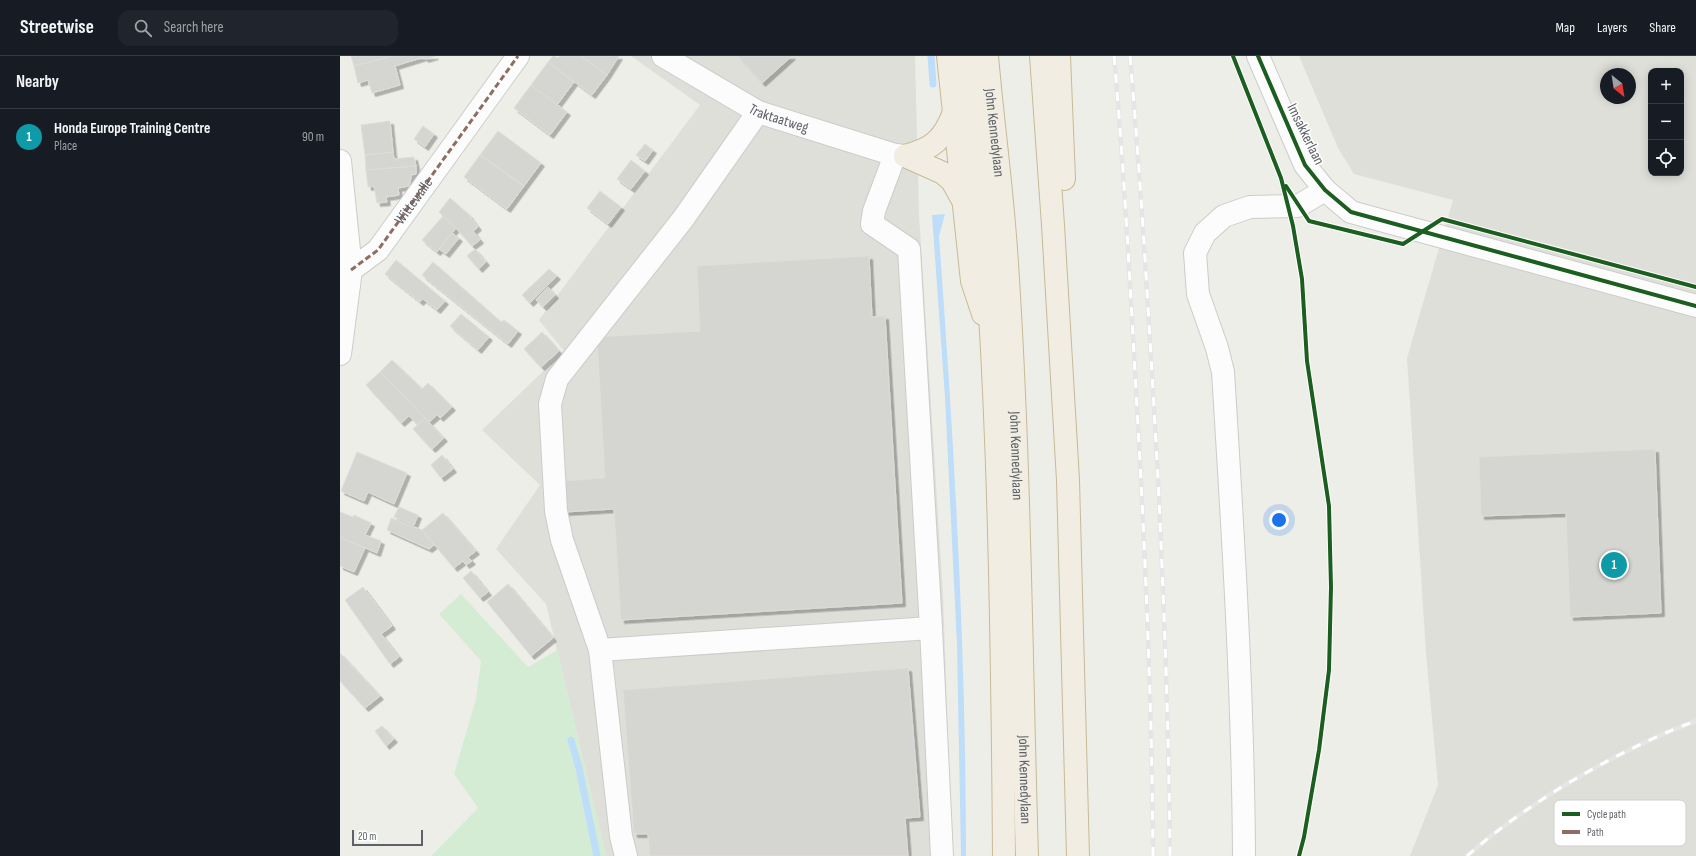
<!DOCTYPE html>
<meta charset="utf-8">
<style>
:root{--surface:#171b24;--page:#20242c;--text:#f1f3f6;--muted:#9ea1a6;--line:#363941;--accent:#909395}
body{margin:0;font-family:"Sofia Sans Condensed",sans-serif;background:var(--page);color:var(--text)}
.controls{position:absolute;right:12px;top:12px;display:grid;overflow:hidden;border-radius:8px;box-shadow:0 2px 10px #0003}
.controls button{width:36px;height:36px;display:grid;place-items:center;padding:0;border:0;border-bottom:1px solid var(--line);background:var(--surface);color:var(--text);font:20px sans-serif}
.compass{position:absolute;left:1260px;top:12px;width:36px;height:36px;border-radius:50%;background:var(--surface);box-shadow:0 2px 10px #0003;rotate:150deg}
.scale{position:absolute;left:12px;bottom:10px;width:71px;box-sizing:border-box;padding-left:4px;border:2px solid #5e6268;border-top:0;font-size:11px;line-height:14px;white-space:nowrap;color:#5e6268;-webkit-text-stroke:3px #fff;paint-order:stroke}
.you{position:absolute;left:939px;top:464px;width:14px;height:14px;margin:-10px;border:3px solid #fff;border-radius:50%;background:#1a73e8;box-shadow:0 0 0 6px #1a73e833}
.badge{display:grid;place-items:center;width:26px;height:26px;border-radius:50%;background:var(--accent);color:#fff;font-size:13px;font-weight:700}
.pin{position:absolute;translate:-50% -50%;border:2px solid #fff;box-shadow:0 1px 4px #0006}
.list{margin:0;padding:0;list-style:none}
h2{display:flex;justify-content:space-between;align-items:center;height:52px;margin:0;padding:0 16px;font-size:17px}
h2 small{font-size:13px;font-weight:400;color:var(--muted)}
.list li{display:grid;grid-template-columns:26px 1fr auto;gap:12px;align-items:center;box-sizing:border-box;height:56px;padding:0 16px;border-top:1px solid var(--line)}
.list b{display:block;font-size:15px;white-space:nowrap}
.list p{margin:0;font-size:13px;white-space:nowrap;color:var(--muted)}
.list em{font-size:13px;font-style:normal;color:var(--muted)}
.icon{flex:none;width:22px;height:22px;fill:none;stroke:currentColor;stroke-width:2;stroke-linecap:round;stroke-linejoin:round}
.map{position:relative;flex:none;width:1356px;height:800px;overflow:hidden}
header{display:flex;align-items:center;gap:24px;box-sizing:border-box;height:56px;padding:0 20px;background:var(--surface);border-bottom:1px solid var(--line)}
header strong{font-size:19px}
nav{display:flex;gap:22px;margin-inline-start:auto;font-size:14px}
.search{width:280px;height:36px;background:var(--page);display:flex;align-items:center;gap:10px;box-sizing:border-box;padding:0 14px;border-radius:12px;color:var(--muted);font-size:15px}
main{display:flex}
aside{flex:1;background:var(--surface)}
.map>svg:first-child{display:block}
</style>
<header>
<strong>Streetwise</strong>
<div class="search"><svg class="icon" aria-label="search" viewBox="0 0 24 24"><circle cx="10" cy="10" r="6"/><path d="M15 15l6 6"/></svg>Search here</div>
<nav><a>Map</a><a>Layers</a><a>Share</a></nav>
</header>
<main>
<aside>
<h2>Nearby<small></small></h2>
<ul class="list">
<li><span class="badge" style="background:#0f9aa8">1</span><div><b>Honda Europe Training Centre</b><p>Place</p></div><em>90 m</em></li>
</ul>
</aside>
<div class="map">
<svg width="1356" height="800" viewBox="0 0 1356 800">
<defs>
<filter id="shadow"><feDropShadow dx="3.5" dy="3.5" stdDeviation="0" flood-color="#0004"/></filter>
</defs>
<rect width="100%" height="100%" fill="#eeeee9"/>
<!-- industrial -->
<path fill="#dfdfda" fill-rule="evenodd" d="M291,0H575L579,158L603,538L612,800H266L206,548L156,493L200,429L142,374L224,295L199,264L360,49Z
M959,0H1356V800H1070L1098,729L1086,597L1067,302L1113,144L1014,118L998,92ZM1311,15H1341V117H1311ZM1266,18H1290V42H1266Z"/>
<!-- green -->
<path fill="#d5ecd4" d="M121,538L188,611L217,594L266,800H91L138,752L114,718L136,643L141,605L99,558Z"/>
<!-- water -->
<path fill="#beddf8" d="M605,158L599,180C614,386 626,593 626,800H621L617,589L605,341L592,159Z"/>
<g fill="none" stroke-linecap="round" stroke-linejoin="round">
<!-- stream -->
<path stroke="#beddf8" stroke-width="7" d="M591,0L593,28
M231,684L239,712L257,800"/>
</g>
<!-- building -->
<path fill="#d5d5d2" stroke="#deddd8" filter="url(#shadow)" d="M11,0H52L14,10Z
M52,0H95L85,3L84,1L55,10L60,29L32,37L28,24L18,27L14,10Z
M213,0L218,2L220,0H241L267,19L252,39L208,6Z
M241,0H279L267,19Z
M398,0H452L422,27Z
M208,6L234,26L217,49L191,29Z
M191,29L227,56L210,79L174,52Z
M50,65L53,96L25,99L21,69Z
M83,70L94,78L85,91L74,83Z
M158,75L201,107L184,130L140,99Z
M305,88L313,94L305,105L296,99Z
M53,96L54,103L74,101L76,110L26,114L25,99Z
M140,99L184,130L167,153L124,121Z
M291,104L305,115L291,133L277,123Z
M76,110V118L71,119V122L69,130L58,132L59,139L46,141L47,146L37,147L34,130L28,131L26,114Z
M260,135L281,151L268,168L247,152Z
M110,142L128,158L138,171L133,175L140,184L132,190L116,172L99,156Z
M103,160L116,172L97,196L82,184Z
M112,177L119,182L106,198L99,193Z
M135,193L146,206L139,213L127,200Z
M529,200L532,261L545,260L562,547L281,564L274,453L225,456L224,425L265,422L257,281L360,275L357,210Z
M56,204L105,245L97,254L83,243L80,246L45,218Z
M93,206L161,266L164,264L178,275L168,288L82,219Z
M209,213L217,220L190,247L182,239Z
M208,231L215,239L203,251L196,244Z
M121,258L149,281L138,294L110,270Z
M202,276L219,295L201,311L184,293Z
M52,304L82,333L88,327L112,351L100,362L97,359L89,366L40,316Z
M40,316L85,362L78,369L69,360L61,367L26,329Z
M85,362L104,382L92,393L73,373Z
M1315,393L1321,557L1230,561L1226,457L1141,460L1139,401Z
M17,396L67,417L54,448L28,436L24,445L1,435Z
M102,399L113,413L101,422L91,409Z
M59,451L78,459L74,469L54,461Z
M0,456L13,461L14,459L31,467L25,479L41,485L37,497L0,481Z
M103,457L136,495L128,501L132,505L126,509L123,505L114,512L82,474Z
M51,462L82,474L94,489L89,493L47,474Z
M0,481L25,492L14,516L0,510Z
M131,515L148,536L140,542L123,522Z
M168,528L213,582L191,600L147,546Z
M23,531L52,570L41,578L59,601L50,608L5,544Z
M0,597L40,640L25,652L0,625Z
M568,612L580,761L565,762L568,800H310L308,778H294L283,634Z
M42,670L54,683L46,690L35,675Z"/>
<g fill="none" stroke-linecap="round" stroke-linejoin="round">
<!-- minor casing -->
<g stroke="#cbcccb" stroke-width="24">
<g id="minor">
<path id="s1" d="M323,0L418,56L555,99L565,100"/>
<path d="M918,0L965,109L985,134L1011,156L1356,250"/>
<path d="M555,99L534,155L532,168L569,193L591,572L602,800"/>
<path d="M0,105L11,214L0,298"/>
<path d="M11,214L38,194L178,0"/>
<path d="M260,594L591,572"/>
<path d="M286,800L281,780L260,594L222,484L216,455L210,348L217,323L343,163L418,56"/>
<path d="M904,800C903,638 893,477 883,316L877,292L858,238L855,197L865,177L884,160L910,151L958,150L985,134"/>
</g>
</g>
<!-- highway casing -->
<g stroke="#c7ba95" stroke-width="24">
<g id="highway">
<path d="M608,0L632,225L643,258"/>
<path d="M629,0C658,265 662,533 664,800"/>
<path id="s2" d="M647,0C653,69 663,139 667,208C680,405 681,603 687,800"/>
<path d="M701,0L713,169L728,424L738,800"/>
<path d="M719,0L724,123"/>
<path d="M565,100L603,117L612,125L622,143"/>
<path d="M565,100C593,93 604,83 614,56"/>
</g>
</g>
<!-- minor -->
<use href="#minor" stroke="#fcfcfc" stroke-width="22"/>
<!-- highway -->
<use href="#highway" stroke="#f1ede2" stroke-width="22"/>
<!-- rail casing -->
<g stroke="#e4e5e4" stroke-width="4.5">
<path id="rail" d="M774,0C785,123 791,246 798,370C806,513 812,656 813,800
M790,0C802,140 810,281 818,422C824,548 829,674 830,800
M1127,800C1174,759 1226,726 1281,698C1305,686 1330,674 1356,665"/>
</g>
<!-- rail -->
<use href="#rail" stroke="#fff" stroke-width="3" stroke-dasharray="9" stroke-linecap="butt"/>
<!-- quiet -->
<path stroke="#8d6e63" stroke-width="3" stroke-dasharray="6 3" stroke-linecap="butt" id="s3" d="M11,214L38,194L178,0"/>
<!-- cycleway casing -->
<g stroke="#fff" stroke-width="6">
<path id="cycleway" d="M893,0L941,122L953,170L962,223L967,305L989,450L991,531L989,614L979,694L964,781L959,800
M918,0L965,109L985,134L1011,156L1356,250
M946,130L969,165L1063,188L1102,163L1356,231"/>
</g>
<!-- cycleway -->
<use href="#cycleway" stroke="#1b5e20" stroke-width="4"/>
</g>
<g text-anchor="middle" stroke-width="3" stroke-linejoin="round" paint-order="stroke">
<!-- street labels -->
<g font-size="15" fill="#5e6268" stroke="#fff">
<text dy="5" stroke="none"><textPath href="#s1" startOffset="132">Traktaatweg</textPath></text>
<text dy="5" stroke="none"><textPath href="#s2" startOffset="77">John Kennedylaan</textPath></text>
<text transform="translate(966 78) rotate(64)" y="5">Imsakkerlaan</text>
<text dy="5" stroke="none"><textPath href="#s3" startOffset="94">Wittewalle</textPath></text>
<text dy="5" stroke="none"><textPath href="#s2" startOffset="401">John Kennedylaan</textPath></text>
<text dy="5" stroke="none"><textPath href="#s2" startOffset="725">John Kennedylaan</textPath></text>
</g>
</g>
<!-- legend -->
<rect x="1214" y="744" width="132" height="46" rx="6" fill="#fff" stroke="#cfd0d2" stroke-width="1"/>
<rect x="1222" y="756" width="18" height="4" fill="#1b5e20"/>
<rect x="1222" y="774" width="18" height="4" fill="#8d6e63"/>
<g font-size="11" fill="#5e6268">
<text x="1247" y="762">Cycle path</text>
<text x="1247" y="780">Path</text>
</g>
</svg>
<div class="controls">
<button>+</button>
<button>−</button>
<button><svg class="icon" aria-label="locate" viewBox="0 0 24 24"><circle cx="12" cy="12" r="6"/><path d="M12 2v4M12 18v4M2 12h4M18 12h4"/></svg></button>
</div>
<svg class="compass" viewBox="-18 -18 36 36"><path d="M0-13l5 13h-10z" fill="#e53935"/><path d="M0 13l5-13h-10z" fill="#9ea1a6"/></svg>
<div class="scale">20 m</div>
<div class="you"></div>
<div class="pin badge" style="left:1274px;top:509px;background:#0f9aa8">1</div>
</div>
</main>
